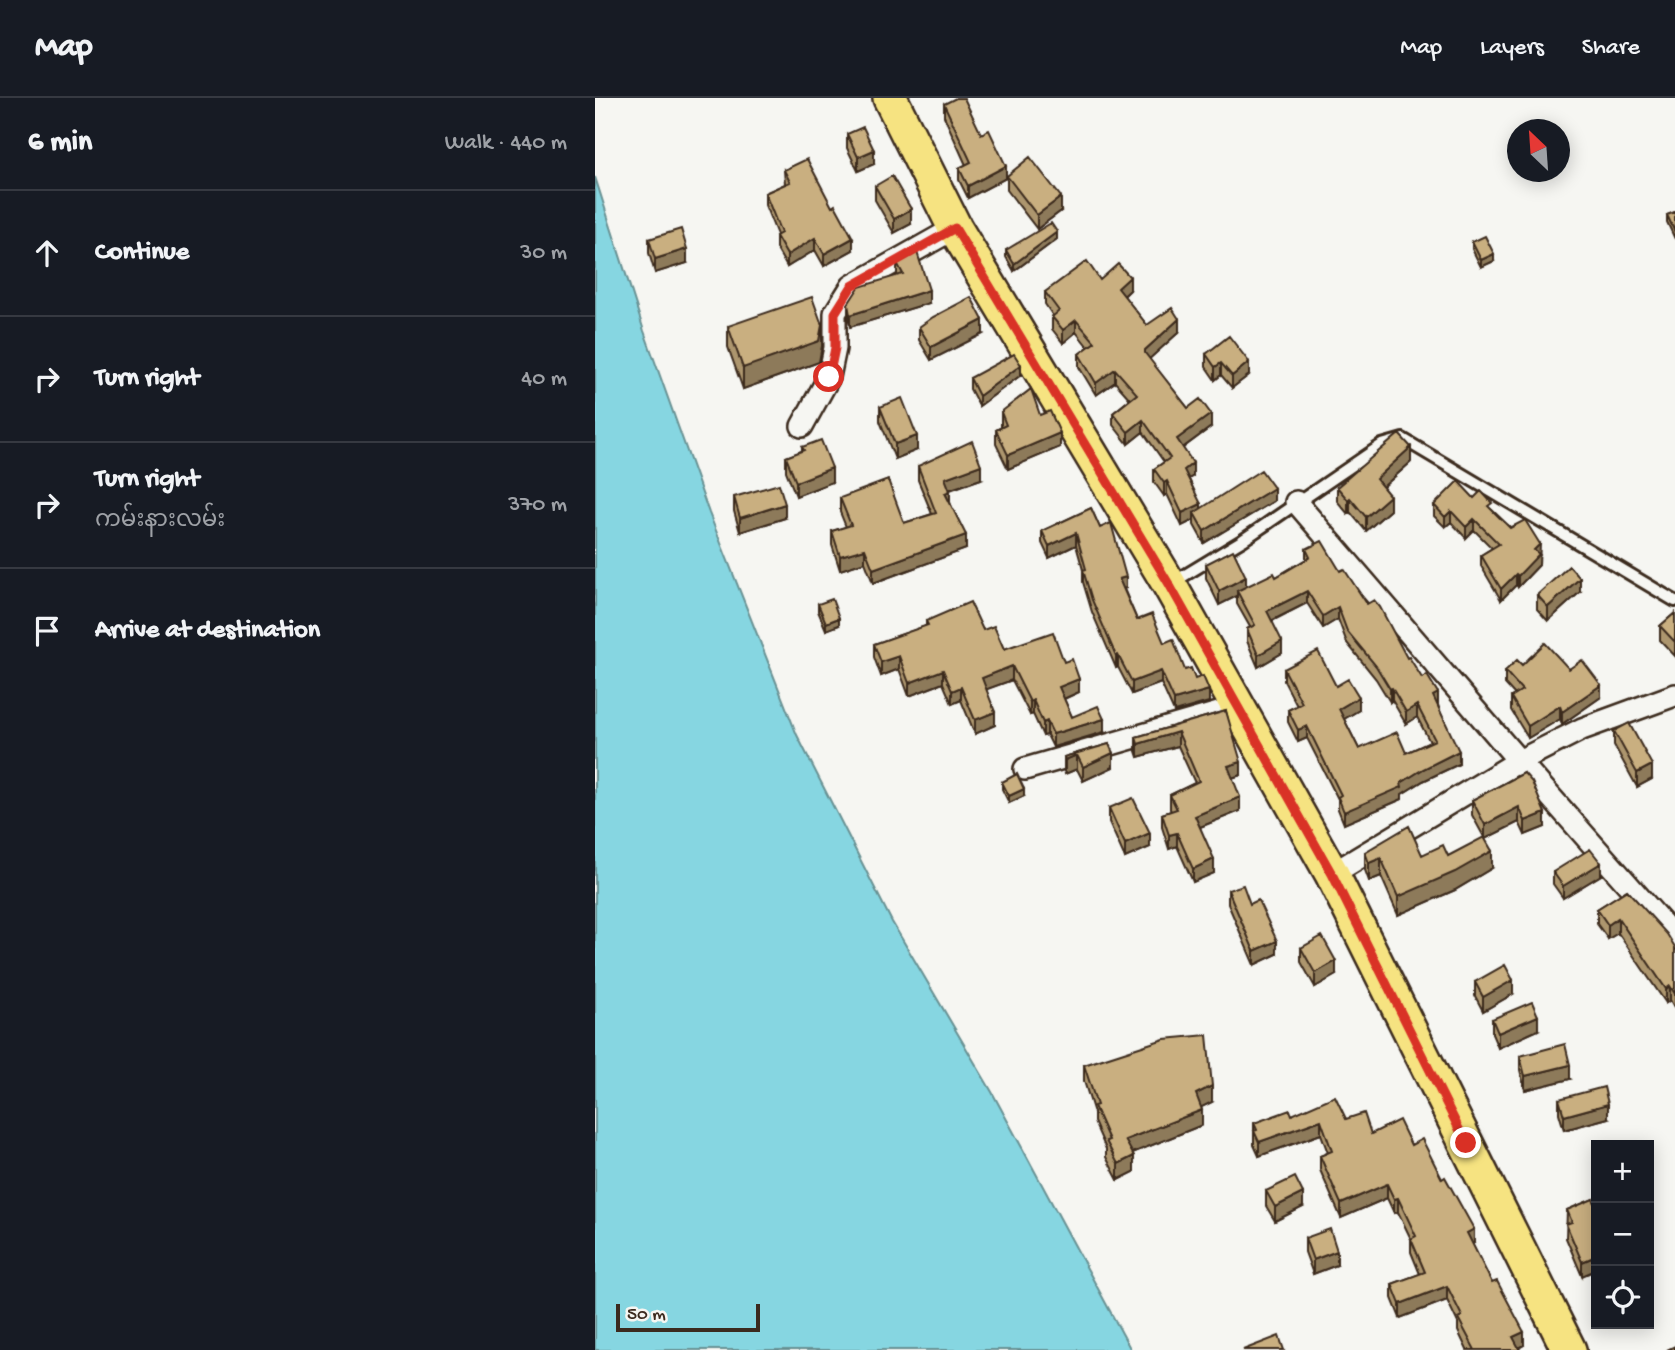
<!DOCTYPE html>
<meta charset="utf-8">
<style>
:root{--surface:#171b24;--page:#242831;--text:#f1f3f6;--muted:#9ea1a6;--line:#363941}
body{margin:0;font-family:"Gochi Hand","Noto Sans Myanmar",sans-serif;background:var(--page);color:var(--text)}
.controls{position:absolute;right:21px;bottom:21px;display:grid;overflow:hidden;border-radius:0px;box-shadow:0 4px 18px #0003}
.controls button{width:63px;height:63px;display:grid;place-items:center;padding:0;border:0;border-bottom:2px solid var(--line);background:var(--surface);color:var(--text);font:35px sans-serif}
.compass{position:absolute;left:912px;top:21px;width:63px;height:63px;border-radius:50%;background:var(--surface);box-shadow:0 4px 18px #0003;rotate:335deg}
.scale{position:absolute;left:21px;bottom:18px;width:144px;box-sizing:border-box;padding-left:7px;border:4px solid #3b2a1e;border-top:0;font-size:19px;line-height:24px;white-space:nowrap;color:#3b2a1e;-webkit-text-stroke:5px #f6f6f2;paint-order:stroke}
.stop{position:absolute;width:21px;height:21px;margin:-16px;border:5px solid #d93025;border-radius:50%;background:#fff}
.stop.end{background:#d93025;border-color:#fff;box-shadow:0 2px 7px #0008}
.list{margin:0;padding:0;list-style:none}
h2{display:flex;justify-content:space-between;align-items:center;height:91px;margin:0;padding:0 28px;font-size:30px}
h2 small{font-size:23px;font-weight:400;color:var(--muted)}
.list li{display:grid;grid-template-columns:46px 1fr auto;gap:21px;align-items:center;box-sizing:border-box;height:126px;padding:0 28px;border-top:2px solid var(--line)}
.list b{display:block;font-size:26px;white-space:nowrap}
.list p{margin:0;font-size:23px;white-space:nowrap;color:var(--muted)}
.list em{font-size:23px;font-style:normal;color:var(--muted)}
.icon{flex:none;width:38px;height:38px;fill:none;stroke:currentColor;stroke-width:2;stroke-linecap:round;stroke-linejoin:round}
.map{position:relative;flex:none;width:1080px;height:1252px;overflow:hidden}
header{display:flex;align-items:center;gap:42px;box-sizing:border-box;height:98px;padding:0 35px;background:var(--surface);border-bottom:2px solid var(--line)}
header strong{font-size:33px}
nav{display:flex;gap:38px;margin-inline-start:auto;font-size:24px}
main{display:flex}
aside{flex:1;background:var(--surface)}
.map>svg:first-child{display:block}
</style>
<header>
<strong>Map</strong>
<nav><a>Map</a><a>Layers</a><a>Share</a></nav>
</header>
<main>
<aside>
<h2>6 min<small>Walk · 440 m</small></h2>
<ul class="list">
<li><svg class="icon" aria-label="ahead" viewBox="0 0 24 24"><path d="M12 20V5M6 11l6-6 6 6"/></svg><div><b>Continue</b></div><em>30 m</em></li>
<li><svg class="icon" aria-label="right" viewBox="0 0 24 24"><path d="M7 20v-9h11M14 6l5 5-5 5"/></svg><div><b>Turn right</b></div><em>40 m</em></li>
<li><svg class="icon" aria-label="right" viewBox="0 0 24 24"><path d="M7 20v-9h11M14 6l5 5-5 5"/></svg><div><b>Turn right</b><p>ကမ်းနားလမ်း</p></div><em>370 m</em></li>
<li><svg class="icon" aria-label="arrive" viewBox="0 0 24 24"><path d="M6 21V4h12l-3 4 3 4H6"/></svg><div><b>Arrive at destination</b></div></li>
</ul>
</aside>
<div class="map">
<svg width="1080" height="1252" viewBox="0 0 1080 1252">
<rect width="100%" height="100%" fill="#f6f6f2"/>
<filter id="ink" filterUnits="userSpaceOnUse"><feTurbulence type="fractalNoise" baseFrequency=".0143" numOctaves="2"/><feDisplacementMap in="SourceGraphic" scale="14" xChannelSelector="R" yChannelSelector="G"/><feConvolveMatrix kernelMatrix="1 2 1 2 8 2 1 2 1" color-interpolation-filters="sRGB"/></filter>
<g filter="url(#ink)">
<!-- water -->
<path fill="#86d6e1" stroke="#689193" stroke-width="2" d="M0,79L49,233L114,415L202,637L297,824L397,994L536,1252H0Z"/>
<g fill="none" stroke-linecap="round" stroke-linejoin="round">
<!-- lane casing -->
<g stroke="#3b2a1e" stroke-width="16">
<path id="lane" d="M577,485L648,442L787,347L808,341L1080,503"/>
</g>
<!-- street casing -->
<g stroke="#3b2a1e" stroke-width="26">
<path id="street" d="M207,328L234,279L240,250V215L257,188L360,130
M701,404L924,663L1080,840
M430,671L644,609
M737,776L924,663L987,631L1080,597"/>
</g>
<!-- primary casing -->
<g stroke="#3b2a1e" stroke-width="38">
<path id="primary" d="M295,0L360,130L574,486L737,776L974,1252"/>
</g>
<!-- lane -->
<use href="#lane" stroke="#f6f6f2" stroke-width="10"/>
<!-- street -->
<use href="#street" stroke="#f6f6f2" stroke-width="21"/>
<!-- primary -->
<use href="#primary" stroke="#f6e381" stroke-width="33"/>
</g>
<!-- wall -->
<path fill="#ad966e" stroke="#3b2a1e" stroke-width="2" d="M349,6L411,80L373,100L364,82V70L371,67L349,18Z
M252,36L279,66L263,73L252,50Z
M189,72L258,152L229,168L220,152L192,169L181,150V138L182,137L170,107V95L190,86Z
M412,78L466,113L442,131L412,92Z
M280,88L316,126L299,135L280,102Z
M1080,114V141L1072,124V117Z
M54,141L92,165L60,175L54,155Z
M462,141L419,173L411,159V152Z
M877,144L899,163L886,169L877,151Z
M302,165L334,205L255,229L253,219V206L302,178Z
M505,182L535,192L529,198L552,227L584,234L554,261L593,310L616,329L588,350L598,378L594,381L606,410L679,403L609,445L599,427V422L587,428L572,396L569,398L559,384V371L569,364L548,334L533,346L518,327V315L535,301L520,284L501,297L484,269V256L493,249L481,234L468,245L457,231V219L458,218L450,206V194Z
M133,228L227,248L224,264L148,291L133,249Z
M324,229L388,236L336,262L324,242Z
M611,256L654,277L637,290L626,277L620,282L611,269Z
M426,277L384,308L375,291V280Z
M285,309L322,352L300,361L285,323Z
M406,314L445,317L465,349L413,371L401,346V332L406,329Z
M207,349L237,384L201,398L191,373V359L207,353Z
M816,364L788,389L795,412L771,433L755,414L753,416L742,403V389Z
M323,368L386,381L355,392V404L371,451L278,485L270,464L245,472L237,447V433L251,429L245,414V400L309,425L337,416L323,382Z
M139,399L190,420L145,434L139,413Z
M879,400L897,412L945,457L944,458V467L923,489L921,487L906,502L886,468V457L897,450L879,432L871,440L856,424L850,429L839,418V407Z
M496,410L531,490L529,491L542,522L569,545L590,572L600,581L614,604L579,614L566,585L537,596L523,569L521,570L497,514L488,484V472L481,447L454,460L447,445V433Z
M711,451L745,473L772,506L812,560L843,607L864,666L828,683L807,696V701L749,726L743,711V701L712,640L703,644L693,624V612L702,608L689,583V571L741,588L764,612L749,621L764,651L811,655L835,644L822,619L811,626L797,602L795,604L781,581L752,545L743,521L728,530L712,505L677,523L687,555L663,569L652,543V531L655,529L642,506V498L624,507L611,480V466L651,489L681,479L711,461Z
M985,494L953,523L942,511V497Z
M223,506L244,527L231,532L223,513Z
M1080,515V558L1065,542V528Z
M331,523L388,532L409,551L469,564L484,594L469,601L477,619L509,634L458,649L452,637L448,638L438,616L435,617L417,582L391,591L400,627L380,636L366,602L357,606L348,585L314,598L304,571L286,578L279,559V546L331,528Z
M927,567L974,571L1006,599L967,626L965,621L933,640L916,612V599L920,597L910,586V573Z
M631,613L646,677L637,680L645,713L605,729L619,775L598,784L582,748L574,751L567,729V716L576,713L575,711V697L600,685L583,648L543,659L541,653V639Z
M1019,633L1057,681L1042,689L1019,647Z
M514,646L518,669L488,683L482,671L470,676L469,673V659Z
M929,675L950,729L930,737L924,724L890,741L877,717V702Z
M407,684L429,698L414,705L407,691Z
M514,710L555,749L530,760L514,724Z
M770,754L853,758L897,770L860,792L803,817L786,778L774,783L770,772Z
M958,774L1006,777L968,800L958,786Z
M633,792L655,806L682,856L659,867L633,806Z
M1032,792L1080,849V911L1075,902L1071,905L1023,835L1013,841L1002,826V811Z
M706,850L741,877L720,889L706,864Z
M880,884L918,896L888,913L880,898Z
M897,921L943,932L903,950L897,936Z
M925,958L975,981L930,992L925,972Z
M489,967L617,1004L606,1009L607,1027L537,1055L539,1074L523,1082L511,1059V1051L499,1024V1015L489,983Z
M964,1001L1013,1020L969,1032L964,1015Z
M697,1017L751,1021L776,1036L816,1047L879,1145L877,1146L897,1185L929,1247L924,1250L925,1252H872L863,1233V1225L852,1202L805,1220L797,1200V1186L825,1176L816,1154V1141L803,1114L799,1115L792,1100L746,1120L725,1072V1058L733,1055L726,1036L664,1058L659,1047V1025Z
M671,1093L708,1109L680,1123L671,1108Z
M998,1101L987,1178L971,1140L972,1112Z
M710,1140L742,1167L718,1176L710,1154Z"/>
<!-- shaded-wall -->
<path fill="#8d7a5a" stroke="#3b2a1e" stroke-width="2" d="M279,52V66L263,73V59Z
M411,68V80L373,100V88Z
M466,99V113L442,131V117Z
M316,111V126L299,135V121Z
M462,134V141L419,173V166Z
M220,140V152L192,169V157Z
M258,140V152L229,168V156Z
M92,151V165L60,175V161Z
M899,156V163L886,169V162Z
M535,179V192L523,203V190Z
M334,192V205L255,229V217Z
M584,221V234L550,265V252Z
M388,222V236L336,262V249Z
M481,222V234L468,245V232Z
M227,227V248L224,264L148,291V270Z
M654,264V277L637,290V278Z
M626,265V277L620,282V269Z
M426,267V277L384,308V298Z
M520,271V284L501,297V285Z
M616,316V329L582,354V341Z
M548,322V334L533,346V334Z
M465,335V349L413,371V357Z
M322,338V352L300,361V346Z
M816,349V364L781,395V381Z
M598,365V378L589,384V372Z
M386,367V381L350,393V380Z
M237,370V384L201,398V384Z
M572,383V396L569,398V385Z
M679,390V403L609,445V433Z
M355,393V406L350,395Z
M795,398V412L771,433V419Z
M755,400V414L753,416V402Z
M190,406V420L145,434V420Z
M606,406V418L599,415V422L587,428V415Z
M856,413V424L850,429V419Z
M879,421V432L871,440V429Z
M481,435V447L454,460V448Z
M371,437V451L278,485V471Z
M945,446L944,467L923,489V478L939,452Z
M270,451V464L245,472V458Z
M921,476V487L906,502V491Z
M531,479V490L524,492V481Z
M651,479V493H642V498L624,507V493Z
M985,480V494L953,523V509Z
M712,493V505L672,525V513Z
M743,509V521L728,530V518Z
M244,520V527L231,532V525Z
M687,543V555L663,569V557Z
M523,557V569L521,570V558Z
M304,558V571L286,578V564Z
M417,568V582L387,593V580Z
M348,572V585L314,598V585Z
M566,573V585L537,596V584Z
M484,581V594L464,603V589Z
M1006,587V599L967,626V614Z
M366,589V602L357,606V593Z
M797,590V602L795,604V591Z
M614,592V604L579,614V602Z
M843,595V607L838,610V598Z
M764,599V612L744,624V611Z
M438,602V616L435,617V604Z
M822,607V619L811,626V614Z
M965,608V621L933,640V628Z
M400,614V627L380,636V622Z
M509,621V634L458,649V636Z
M452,623V637L448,638V625Z
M712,628V640L703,644V632Z
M583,634V648L543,659V646Z
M864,653V666L828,683L807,696V701L749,726V714L806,685L828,671Z
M518,655V669L488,683V669Z
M482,657V671L470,676V662Z
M646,664V677L633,681V668Z
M1057,667V681L1042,689V675Z
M429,691V698L414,705V698Z
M645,699V713L600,731V718Z
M924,709V724L890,741V727Z
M950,715V729L930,737V723Z
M555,735V749L530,760V746Z
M582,735V748L574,751V737Z
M897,753V770L860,792L803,817V799Z
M786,760V778L774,783V765Z
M619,761V775L598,784V771Z
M1006,765V777L968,800V788Z
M1023,820V835L1013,841V827Z
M682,843V856L659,867V853Z
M741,863V877L720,889V875Z
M918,882V896L888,913V899Z
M1075,888V902L1071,905V891Z
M943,918V932L903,950V935Z
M975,967V981L930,992V978Z
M617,988V1004L601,1012V996Z
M1013,1006V1020L969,1032V1018Z
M607,1012V1027L530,1058V1042Z
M726,1022V1036L664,1058V1044Z
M539,1058V1074L523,1082V1066Z
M792,1086V1100L746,1120V1106Z
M708,1095V1109L680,1123V1109Z
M803,1100V1114L799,1115V1101Z
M879,1131V1145L872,1149V1135Z
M742,1153V1167L718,1176V1162Z
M1001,1158V1172L987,1178V1164Z
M852,1188V1202L805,1220V1206Z
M929,1234V1247L920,1252L918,1239Z"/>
<!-- building -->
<path fill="#c9af80" stroke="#3b2a1e" stroke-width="2" d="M361,0H369L386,36L394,32L411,68L373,88L364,70L376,64L349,6Z
M268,29L279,52L263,59L252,36Z
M435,59L466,99L442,117L412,78Z
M212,61L237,109L240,107L258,140L229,156L220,140L192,157L181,138L186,135L170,95L195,84L189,72Z
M297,78L316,111L299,121L280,88Z
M1080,114V134L1072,117Z
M456,125L462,134L419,166L411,152Z
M86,131L92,151L60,161L54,141Z
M890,138L899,156L886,162L877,144Z
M322,154L334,192L255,217L253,206L264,189L308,176L302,165Z
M492,163L505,182L523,166L535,179L523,190L552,227L577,210L584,221L550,252V255L593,310L605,301L616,316L582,341L598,365L589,372L606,406L587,415L572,383L569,385L559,371L575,360L548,322L533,334L518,315L542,296L520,271L501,285L484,256L500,244L481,222L468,232L457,219L464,213L450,194Z
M217,199L227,227L224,243L148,270L133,228Z
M376,199L388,222L336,249L324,229L338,219Z
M634,238L654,264L637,278L626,265L620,269L611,256Z
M419,256L426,267L384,298L375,280Z
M436,291L445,317L455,313L465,335L413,357L401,332L411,327L406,314Z
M307,300L322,338L300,346L285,309Z
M804,336L816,349L781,381L795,398L771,419L755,400L753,402L742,389Z
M226,342L237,370L201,384L191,359L209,352L207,349Z
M377,343L386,367L350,380L355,393L350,395L371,437L278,471L270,451L245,458L237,433L256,427L245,400L293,382L309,425L341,415L323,368Z
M666,372L679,390L609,433L599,415Z
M863,383L879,400L886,393L897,405L893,408L915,430L930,422L945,446L939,452L944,456L923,478L921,476L906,491L886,457L904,446L879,421L871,429L856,413L850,419L839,407Z
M184,386L190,406L145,420L139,399Z
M496,410L505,430L516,425L531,479L524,481L542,522L557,516L569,545L578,541L590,572L596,570L600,581L608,578L614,592L579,602L566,573L537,584L523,557L521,558L497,502L488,472L491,471L481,435L454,448L447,433Z
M727,443L745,473L749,471L772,506L779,502L785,509L812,560L814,559L827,580L832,577L843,595L838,598L864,653L828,671L806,685L807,689L749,714L743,699L746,697L712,628L703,632L693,612L707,605L689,571L723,553L741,588L753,581L764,599L744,611L764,651L802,634L811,655L840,642L822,607L811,614L797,590L795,591L781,568L752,533L743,509L728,518L712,493L672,513L687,543L663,557L652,531L660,527L642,493L679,475L681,479L715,459L711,451Z
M638,452L651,479L624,493L611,466Z
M974,468L985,480L953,509L942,497Z
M237,501L244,520L231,525L223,506Z
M375,504L388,532L399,528L409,551L458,534L469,564L477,561L484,581L464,589L477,619L503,608L509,621L458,636L452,623L448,625L438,602L435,604L417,568L387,580L400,614L380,622L366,589L357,593L348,572L314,585L304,558L286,564L279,546L333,527L331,523Z
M1080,515V544L1065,528Z
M950,545L974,571L987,562L1006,587L967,614L965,608L933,628L916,599L927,592L910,573L922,562L927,567Z
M631,613L646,664L633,668L645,699L600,718L619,761L598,771L582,735L574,737L567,716L582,711L575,697L604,683L583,634L543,646L541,639Z
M1034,625L1057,667L1042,675L1019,633Z
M514,646L518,655L488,669L482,657L470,662L469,659Z
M929,675L937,684L950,715L930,723L924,709L890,727L877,702Z
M422,676L429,691L414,698L407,684Z
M538,700L555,735L530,746L514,710Z
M814,728L827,757L848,747L853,758L889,739L897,753L860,774L803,799L786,760L774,765L770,754Z
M995,751L1006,765L968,788L958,774Z
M648,787L655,806L663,802L682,843L659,853L633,792Z
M1032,792L1072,836L1080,849V896L1075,888L1071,891L1023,820L1013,827L1002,811Z
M727,838L741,863L720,875L706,850Z
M910,867L918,882L888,899L880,884Z
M937,904L943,918L903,935L897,921Z
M612,937L617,988L601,996L607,1012L530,1042L539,1058L523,1066L511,1043L514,1042L499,1008L502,1007L489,967L569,941Z
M970,946L975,967L930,978L925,958Z
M1009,989L1013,1006L969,1018L964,1001Z
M740,998L751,1021L769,1015L776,1036L804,1022L816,1047L827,1041L847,1081L850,1079L879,1131L872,1135L897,1185L902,1183L929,1234L918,1239L925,1252H880L863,1220L867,1218L852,1188L805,1206L797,1186L830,1174L816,1141L821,1138L803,1100L799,1101L792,1086L746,1106L725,1058L737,1053L726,1022L664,1044L659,1033L662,1032L659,1025L695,1012L697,1017Z
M700,1079L708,1095L680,1109L671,1093Z
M998,1101L1001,1107V1158L987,1164L971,1126L977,1124L972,1112Z
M735,1131L742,1153L718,1162L710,1140Z
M684,1238L689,1252H648Z
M1080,1248V1252H1072Z"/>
</g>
<g fill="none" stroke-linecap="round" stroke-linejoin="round" filter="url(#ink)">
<!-- route -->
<path stroke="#d93025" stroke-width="9" d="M234,279L240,250V215L257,188L360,130L574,486L737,776L871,1045"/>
</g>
</svg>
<div class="controls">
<button>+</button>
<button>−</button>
<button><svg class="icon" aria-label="locate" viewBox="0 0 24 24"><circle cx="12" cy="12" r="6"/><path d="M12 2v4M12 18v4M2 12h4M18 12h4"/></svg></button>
</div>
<svg class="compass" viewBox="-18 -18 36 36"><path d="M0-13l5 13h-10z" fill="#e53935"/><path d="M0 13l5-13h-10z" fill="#9ea1a6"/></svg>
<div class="scale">50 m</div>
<div class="stop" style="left:234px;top:279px"></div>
<div class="stop end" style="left:871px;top:1045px"></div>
</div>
</main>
